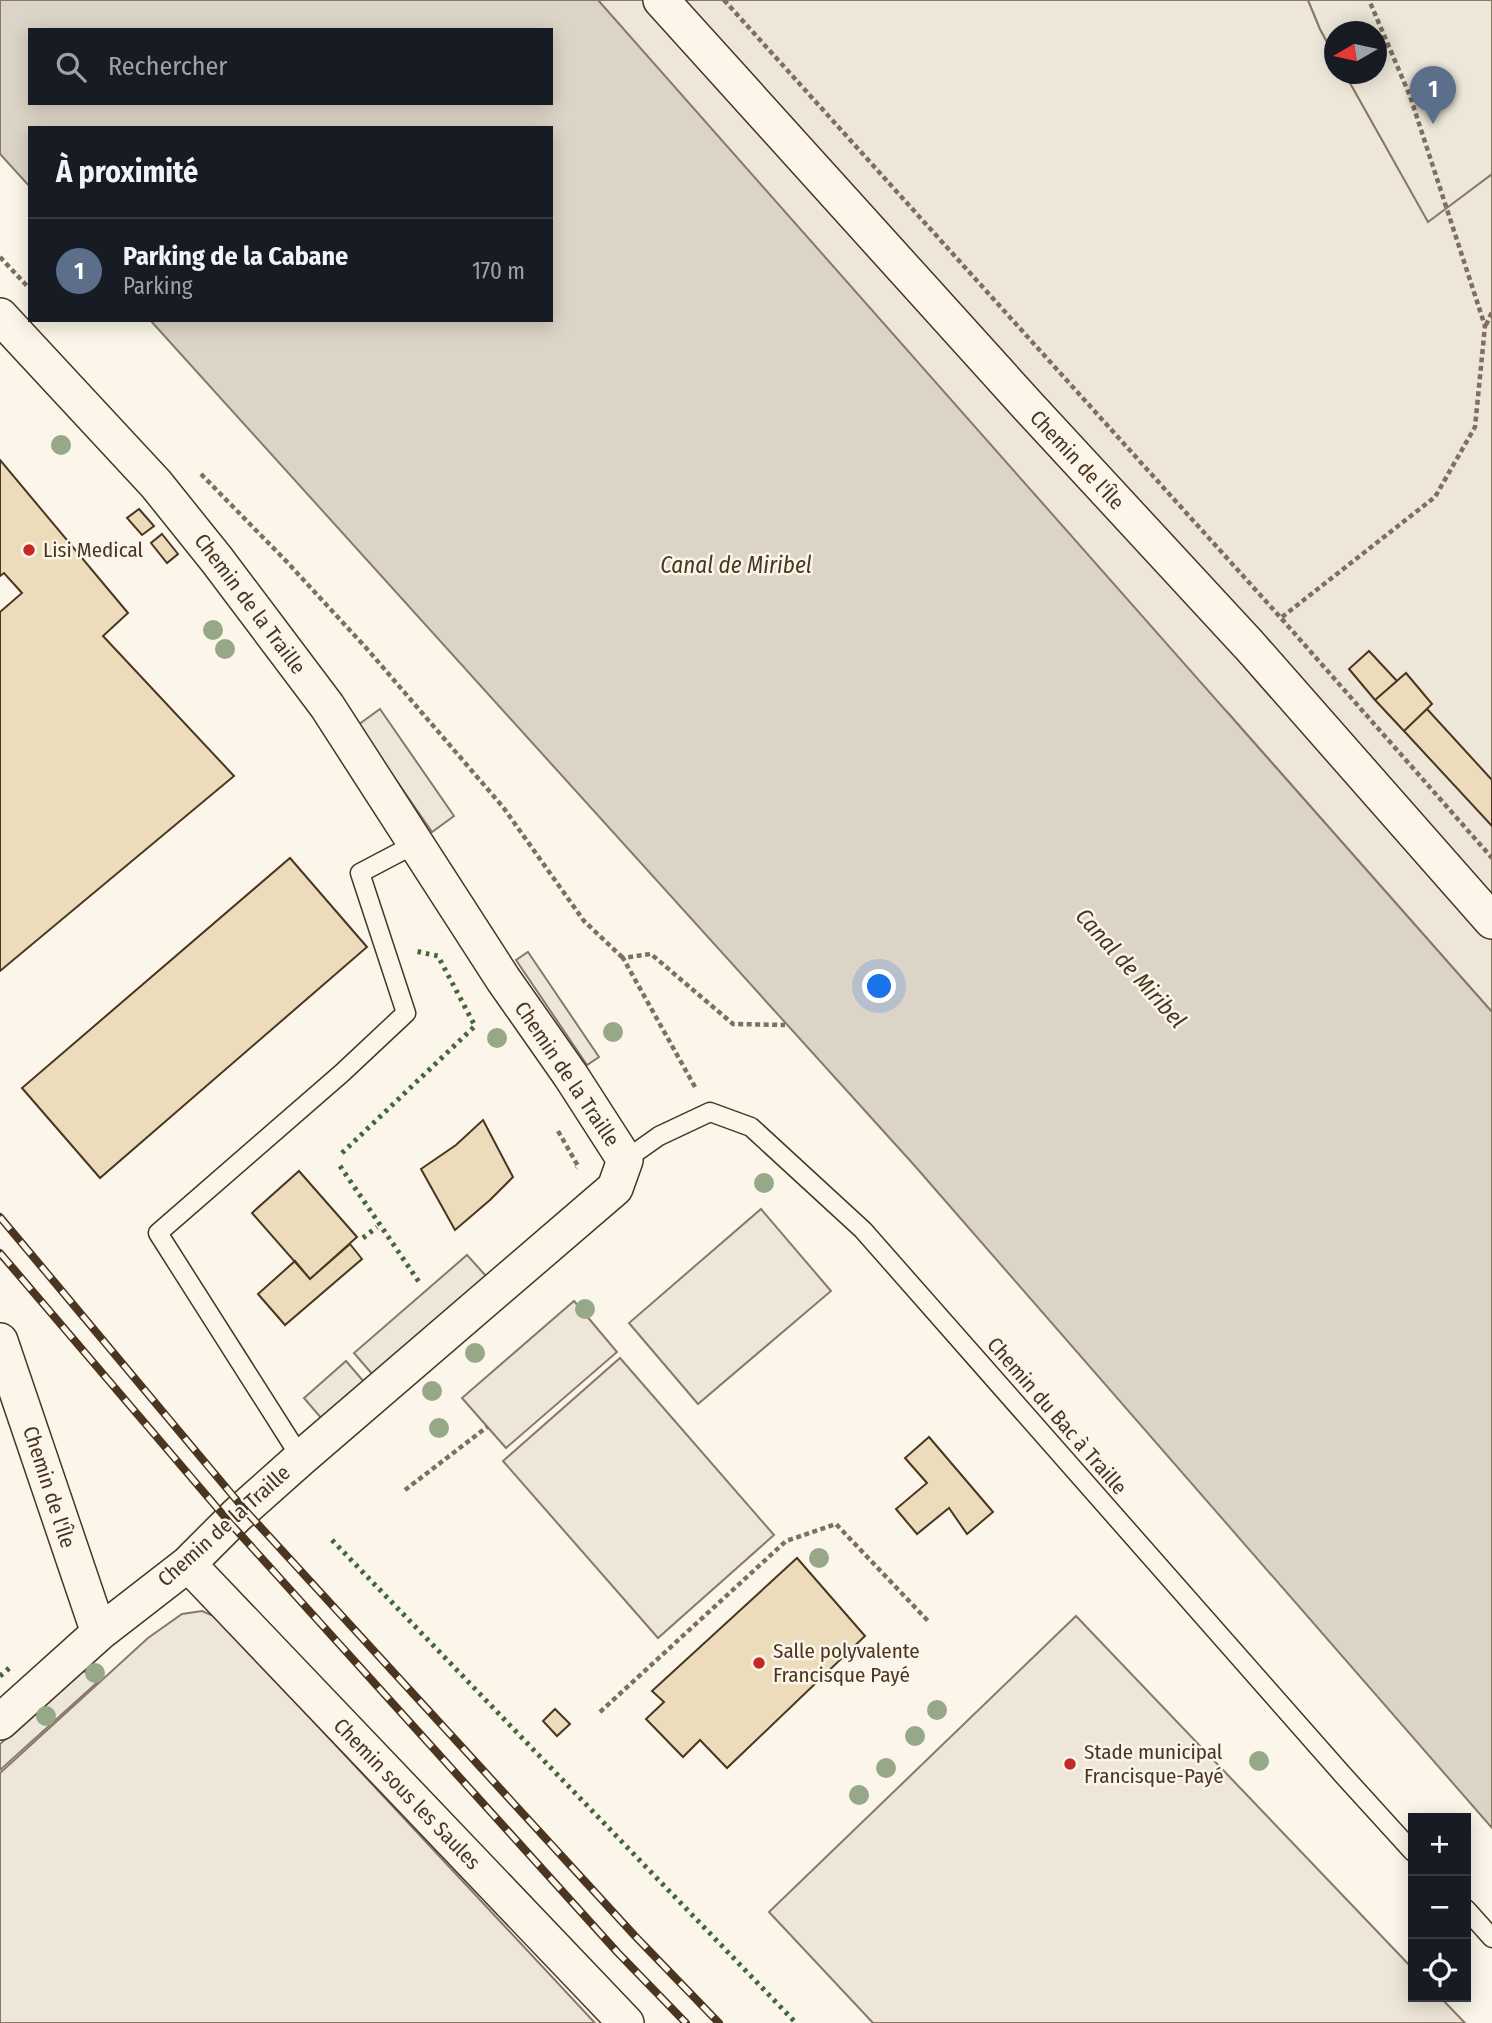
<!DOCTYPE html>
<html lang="fr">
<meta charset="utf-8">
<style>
:root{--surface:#171b24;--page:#242831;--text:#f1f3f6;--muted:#9ea1a6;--line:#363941;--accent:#2563eb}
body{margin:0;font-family:"Fira Sans Condensed",sans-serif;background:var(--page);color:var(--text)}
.controls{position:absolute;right:21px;bottom:21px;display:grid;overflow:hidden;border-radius:0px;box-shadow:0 4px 18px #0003}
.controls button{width:63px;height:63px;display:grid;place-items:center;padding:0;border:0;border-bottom:2px solid var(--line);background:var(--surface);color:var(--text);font:35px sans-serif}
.compass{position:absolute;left:1324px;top:21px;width:63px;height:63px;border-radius:50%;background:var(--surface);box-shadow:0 4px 18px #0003;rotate:261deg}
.you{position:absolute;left:880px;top:987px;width:24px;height:24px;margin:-18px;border:5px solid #fff;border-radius:50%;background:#1a73e8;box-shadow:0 0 0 10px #1a73e833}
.badge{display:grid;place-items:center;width:46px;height:46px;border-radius:50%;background:var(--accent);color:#fff;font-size:23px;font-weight:700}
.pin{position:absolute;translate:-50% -58px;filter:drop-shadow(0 2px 4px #0008)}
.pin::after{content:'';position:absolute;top:37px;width:24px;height:21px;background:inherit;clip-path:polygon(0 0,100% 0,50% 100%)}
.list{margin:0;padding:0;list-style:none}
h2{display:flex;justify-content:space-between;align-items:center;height:91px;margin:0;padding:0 28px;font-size:30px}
h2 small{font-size:23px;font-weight:400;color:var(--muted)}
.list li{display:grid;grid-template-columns:46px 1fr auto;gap:21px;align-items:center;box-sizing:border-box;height:105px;padding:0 28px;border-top:2px solid var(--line)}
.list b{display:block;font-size:26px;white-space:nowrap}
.list p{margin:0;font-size:23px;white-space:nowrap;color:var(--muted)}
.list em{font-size:23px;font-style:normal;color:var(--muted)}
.icon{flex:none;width:38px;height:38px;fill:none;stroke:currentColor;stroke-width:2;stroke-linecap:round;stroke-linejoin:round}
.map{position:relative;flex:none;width:1492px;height:2023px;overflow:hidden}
.search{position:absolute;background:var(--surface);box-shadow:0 4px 18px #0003;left:28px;top:28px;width:525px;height:77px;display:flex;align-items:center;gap:18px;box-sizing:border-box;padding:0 24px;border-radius:0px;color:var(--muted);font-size:26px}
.panel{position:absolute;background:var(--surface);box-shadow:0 4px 18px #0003;left:28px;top:126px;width:525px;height:196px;border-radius:0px}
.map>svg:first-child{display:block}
</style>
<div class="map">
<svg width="1492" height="2023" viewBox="0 0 1492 2023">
<rect width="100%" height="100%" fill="#fbf6e9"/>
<!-- green -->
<path fill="#ede6d9" stroke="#887966" stroke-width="2" d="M539,0H1308L1320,29L1334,55V74H1345L1428,221L1492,174V1012L1229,714Z
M761,1209L831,1291L698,1404L629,1323Z
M574,1301L617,1352L506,1448L462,1398Z
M620,1358L774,1535L658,1638L503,1461Z
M202,1611L216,1617L595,2023H0V1773L148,1638L182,1614Z
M1076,1616L1413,1969V1997H1440L1465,2023H873L769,1912Z"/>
<!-- parking -->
<path fill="#ede7d9" stroke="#887966" stroke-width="2" d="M1308,0H1492V174L1428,222L1345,74H1376V32H1334V55L1320,29Z
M380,709L454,816L432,832L358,725Z
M528,952L599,1057L587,1065L516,960Z
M467,1255L486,1276L373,1375L354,1353Z
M346,1361L364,1382L322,1419L304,1398Z
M81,1670L101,1679L0,1770V1744Z"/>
<!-- water -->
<path fill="#dcd4c6" stroke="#887966" stroke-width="2" fill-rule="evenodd" d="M0,0H598L1492,1012V1828L914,1165L150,320H551V128H30V187L0,154ZM30,30H551V103H30Z"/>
<!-- building -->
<path fill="#ecdcbc" stroke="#4a3520" stroke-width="2" d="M0,460L128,613L103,636L234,776L0,971V612L22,593L4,573L0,576Z
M139,509L154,526L142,535L127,518Z
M162,534L178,554L167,563L151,543Z
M1369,651L1397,681L1375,700L1349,669Z
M1406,673L1432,704L1404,731L1375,700Z
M1427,709L1492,780V826L1404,731Z
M290,858L367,947L100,1178L22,1088Z
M483,1120L513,1177L490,1200L455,1230L421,1169L456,1145Z
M299,1171L357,1237L310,1279L252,1213Z
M350,1244L362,1259L285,1325L258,1294L295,1261L310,1279Z
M929,1437L993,1512L967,1534L949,1508L917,1534L896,1509L927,1483L905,1458Z
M797,1558L865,1636L727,1768L700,1740L683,1757L646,1719L664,1702L652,1691Z
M555,1709L570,1724L557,1736L543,1721Z"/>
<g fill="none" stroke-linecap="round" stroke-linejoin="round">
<!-- lane casing -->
<g stroke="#4a3520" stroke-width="21">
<path id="lane" d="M625,1160L659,1136L710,1112L751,1127L863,1230L1343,1775L1413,1852
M301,1458L158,1233L342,1073L406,1013L360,873L417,843
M1466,1909L1492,1938"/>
</g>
<!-- street casing -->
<g stroke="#4a3520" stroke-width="38">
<path id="street" d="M661,0L1028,406L1249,645L1492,921
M0,316L156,484L217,560L327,706L503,979L571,1076L625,1160L615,1188L301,1458L237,1515L188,1564L99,1633L0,1722
M0,1341L99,1633
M188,1564L626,2023"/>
</g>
<!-- path -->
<path stroke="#7f6f5c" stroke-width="4.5" stroke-dasharray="5 3.5" stroke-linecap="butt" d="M724,0L1281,618L1492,858
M0,257L29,288
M1486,325L1492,312
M201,474L288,563L368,650L503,807L584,921L623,958
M1282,617L1435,497L1475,427L1485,326L1410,96L1369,0
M695,1087L623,958L651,954L733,1024L785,1025
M558,1131L578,1166L576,1168
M405,1490L487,1427
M600,1712L786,1541L836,1524L929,1622"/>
<!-- lane -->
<use href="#lane" stroke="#fbf6e9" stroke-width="18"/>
<!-- street -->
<use href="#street" stroke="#fbf6e9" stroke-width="35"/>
<!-- rail casing -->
<g stroke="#4a3520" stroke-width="8">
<path id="rail" d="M0,1217L244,1509L635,1936L719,2023
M0,1253L230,1523L618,1953L686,2023"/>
</g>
<!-- rail -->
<use href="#rail" stroke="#fbf6e9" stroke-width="5" stroke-dasharray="16" stroke-linecap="butt"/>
<!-- hedge -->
<path stroke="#436837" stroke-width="5" stroke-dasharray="3.5 5" stroke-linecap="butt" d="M342,1153L475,1026L438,956L415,951
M340,1166L419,1282
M363,1238L377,1227
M332,1540L796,2023
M0,1676L13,1665"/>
</g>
<!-- trees -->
<g fill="#96a887">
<circle cx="61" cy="445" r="10"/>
<circle cx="213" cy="630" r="10"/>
<circle cx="225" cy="649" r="10"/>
<circle cx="613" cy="1032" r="10"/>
<circle cx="497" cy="1038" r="10"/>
<circle cx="764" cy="1183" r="10"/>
<circle cx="585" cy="1309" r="10"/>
<circle cx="475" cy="1353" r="10"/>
<circle cx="432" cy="1391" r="10"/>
<circle cx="439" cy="1428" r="10"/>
<circle cx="819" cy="1558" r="10"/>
<circle cx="95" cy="1673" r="10"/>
<circle cx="937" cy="1710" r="10"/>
<circle cx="46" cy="1716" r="10"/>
<circle cx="915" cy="1736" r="10"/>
<circle cx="1259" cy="1761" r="10"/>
<circle cx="886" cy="1768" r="10"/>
<circle cx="859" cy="1795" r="10"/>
</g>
<!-- markers -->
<g fill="#c62828" stroke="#fbf6e9" stroke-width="2.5">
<circle cx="29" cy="550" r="7"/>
<circle cx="759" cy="1663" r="7"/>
<circle cx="1070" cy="1764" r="7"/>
</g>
<g text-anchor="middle" stroke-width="5" stroke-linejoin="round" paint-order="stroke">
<!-- street labels -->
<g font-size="21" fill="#4a3520" stroke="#fbf6e9">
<text transform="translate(1077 460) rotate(47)" y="7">Chemin de l'Île</text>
<text transform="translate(250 604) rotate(53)" y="7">Chemin de la Traille</text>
<text transform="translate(567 1074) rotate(56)" y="7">Chemin de la Traille</text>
<text transform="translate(1057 1416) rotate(49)" y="7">Chemin du Bac à Traille</text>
<text transform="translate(49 1487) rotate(72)" y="7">Chemin de l'Île</text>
<text transform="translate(224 1526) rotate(-42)" y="7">Chemin de la Traille</text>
<text transform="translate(407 1794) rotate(46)" y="7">Chemin sous les Saules</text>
</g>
<!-- poi labels -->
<g font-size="21" fill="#4a3520" stroke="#fbf6e9" text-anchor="start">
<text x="43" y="557">Lisi Medical</text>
<text x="773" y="1658">Salle polyvalente<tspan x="773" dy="24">Francisque Payé</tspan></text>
<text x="1084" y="1759">Stade municipal<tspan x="1084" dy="24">Francisque-Payé</tspan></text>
</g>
<!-- water labels -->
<g font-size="23" font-style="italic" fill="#4a3520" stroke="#fbf6e9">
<text x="736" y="573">Canal de Miribel</text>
<text transform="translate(1131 968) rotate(48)" y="8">Canal de Miribel</text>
</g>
</g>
</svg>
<div class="controls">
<button>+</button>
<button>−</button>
<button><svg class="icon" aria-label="locate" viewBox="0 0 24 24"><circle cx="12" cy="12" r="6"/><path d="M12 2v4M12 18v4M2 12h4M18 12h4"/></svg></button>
</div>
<svg class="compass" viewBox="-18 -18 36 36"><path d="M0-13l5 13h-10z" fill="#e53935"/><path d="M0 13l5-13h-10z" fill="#9ea1a6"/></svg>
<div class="you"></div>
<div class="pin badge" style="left:1433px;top:124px;background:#5c6f8a">1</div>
<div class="search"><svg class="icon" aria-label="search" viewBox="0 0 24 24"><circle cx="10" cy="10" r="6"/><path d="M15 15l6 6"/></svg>Rechercher</div>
<section class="panel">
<h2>À proximité<small></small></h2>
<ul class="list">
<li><span class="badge" style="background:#5c6f8a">1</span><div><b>Parking de la Cabane</b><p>Parking</p></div><em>170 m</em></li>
</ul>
</section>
</div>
